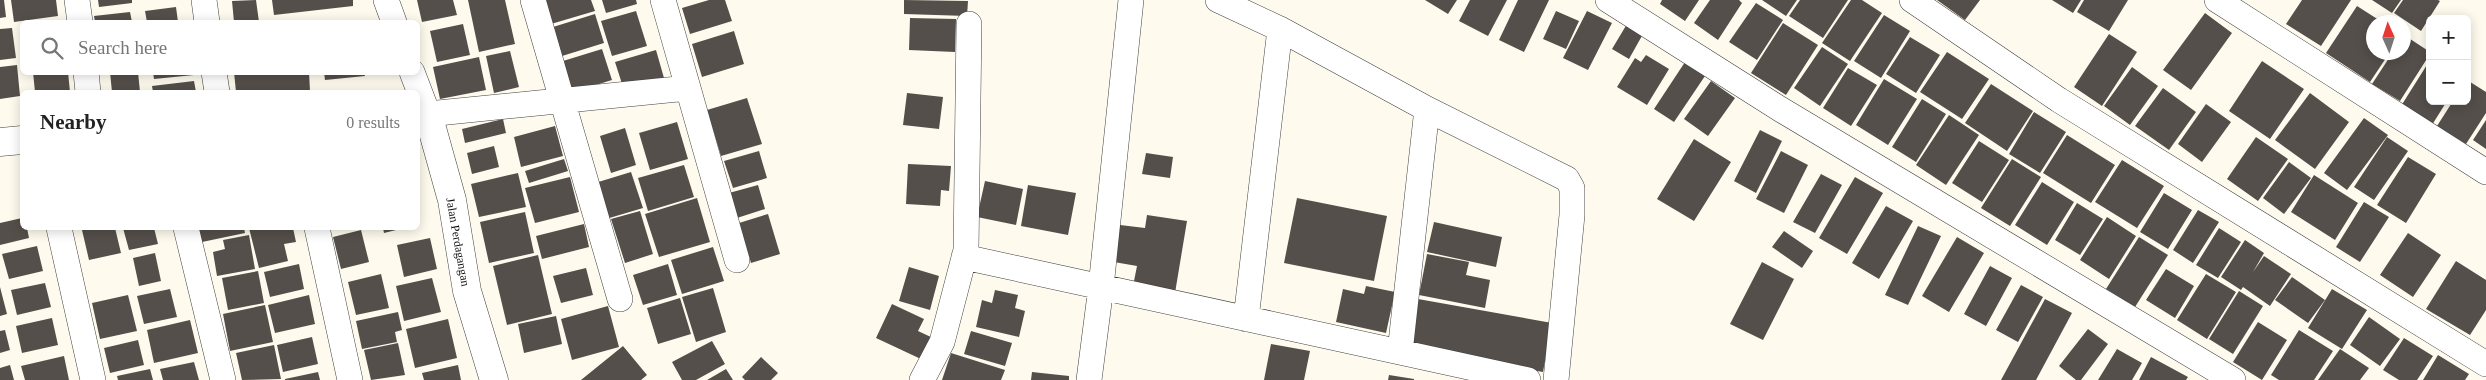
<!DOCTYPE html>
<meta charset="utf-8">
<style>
:root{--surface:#fff;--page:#f2f2f2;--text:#222;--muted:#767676;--line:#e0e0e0}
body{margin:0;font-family:Georgia,serif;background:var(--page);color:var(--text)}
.controls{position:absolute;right:15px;top:15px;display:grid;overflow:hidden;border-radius:8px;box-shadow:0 2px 12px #0003}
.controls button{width:45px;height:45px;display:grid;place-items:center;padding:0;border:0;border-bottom:1px solid var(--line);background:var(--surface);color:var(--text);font:25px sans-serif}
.compass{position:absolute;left:2366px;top:15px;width:45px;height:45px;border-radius:50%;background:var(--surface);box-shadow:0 2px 12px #0003;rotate:357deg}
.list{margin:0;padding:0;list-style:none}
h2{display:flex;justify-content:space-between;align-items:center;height:65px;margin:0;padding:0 20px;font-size:21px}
h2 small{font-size:16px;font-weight:400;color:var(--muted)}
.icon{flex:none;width:28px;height:28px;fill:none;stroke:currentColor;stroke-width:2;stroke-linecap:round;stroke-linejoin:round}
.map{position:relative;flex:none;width:2486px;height:380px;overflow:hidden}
.search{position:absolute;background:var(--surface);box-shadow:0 2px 12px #0003;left:20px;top:20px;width:400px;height:55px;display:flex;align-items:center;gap:12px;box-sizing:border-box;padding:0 18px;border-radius:8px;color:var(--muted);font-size:19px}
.panel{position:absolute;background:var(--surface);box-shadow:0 2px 12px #0003;left:20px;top:90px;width:400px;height:140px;border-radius:8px}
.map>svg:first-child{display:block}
</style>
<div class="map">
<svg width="2486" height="380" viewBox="0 0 2486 380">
<rect width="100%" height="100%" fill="#fefbee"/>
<!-- building -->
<path fill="#544f4a" d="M0,0H4L6,17L0,18Z
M11,0H56L58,16L14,22Z
M98,0H132V3L99,7Z
M256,0L259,22H234L232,1Z
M272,0H353V6L274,15Z
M417,0H453L457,15L422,22Z
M468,0H505L515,44L479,52Z
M544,0H591L595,11L551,24Z
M602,0H636L637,4L606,13Z
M709,0H725L732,21L690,34L682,8Z
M904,0L968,1L967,16L904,14Z
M1425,0H1457L1448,14Z
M1470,0H1507L1488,36L1459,21Z
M1518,0H1549L1524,52L1499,40Z
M1662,0H1699L1685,21L1660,4Z
M1710,0H1739L1742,3L1718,40L1694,23Z
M1762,0H1797L1786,16Z
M1800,0H1848L1823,38L1789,16Z
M1851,0H1862L1882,13L1850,61L1822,43Z
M1937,0H1980L1965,20Z
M2052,0H2081L2073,13Z
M2084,0H2128L2109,31L2077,12Z
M2302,0H2351L2321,46L2286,24Z
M2372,0H2401L2392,13Z
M2403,0H2438L2440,1L2421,31L2394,13Z
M1756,3L1783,20L1757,60L1729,42Z
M2357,6L2382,22H2374V52H2390L2370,82L2326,53Z
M176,7L178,22H147L145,11Z
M636,11L647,46L612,56L601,21Z
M1556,11L1579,21L1566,49L1543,39Z
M1587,11L1612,23L1588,70L1563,58Z
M130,12L132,22H95L94,16Z
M2205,13L2232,33L2191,90L2163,70Z
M595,14L604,43L562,56L553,27Z
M1884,15L1910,31L1881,78L1854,61Z
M910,18L956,19L955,52L909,50Z
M1783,23L1818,45L1786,95L1751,73Z
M463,24L470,55L437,62L430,31Z
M1627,24L1643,34L1629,59L1612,49Z
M12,28L16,58L0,60V29Z
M734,31L744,64L702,77L692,44Z
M2109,34L2137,52L2102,106L2074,87Z
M2404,35L2430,52V54L2400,101L2372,84L2393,52H2404Z
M1910,37L1940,55L1916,93L1886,74Z
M1822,47L1848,64L1820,106L1794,88Z
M602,49L612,80L573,92L563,61Z
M656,50L664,78L624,90L615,62Z
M510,51L519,87L494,93L486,56Z
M1947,52L1989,79L1962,119L1920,92Z
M1646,55L1669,69L1647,105L1617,87L1635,58L1641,62Z
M479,57L486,90L440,99L433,67Z
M1687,59L1707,73L1674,122L1654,109Z
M2430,60V101H2447L2432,125L2401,106Z
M2262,61L2304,89L2270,139L2229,111Z
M17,65L20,96L0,99V67Z
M2132,67L2158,86L2130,125L2104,106Z
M1848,68L1877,85L1851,126L1823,108Z
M33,72H68L70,92H35Z
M110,72H138L140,92H112Z
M153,72H194V75L154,79Z
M234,72H309L310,91L236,92Z
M324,72H364L365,76L325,80Z
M1884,79L1917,99L1888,145L1856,125Z
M2467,80L2486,92V113L2466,144L2437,126L2453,101H2467Z
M194,81L196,92H153L152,86Z
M1711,81L1735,98L1708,136L1684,119Z
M1991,84L2033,111L2007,151L1965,123Z
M2163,88L2196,112L2169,150L2135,126Z
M907,93L943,97L939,129L903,125Z
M2310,93L2349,122L2315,169L2275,140Z
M747,98L762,144L721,156L707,110Z
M1922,99L1946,114L1916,162L1892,147Z
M2206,104L2231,122L2202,162L2178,144Z
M2034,112L2066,132L2040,173L2009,154Z
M1949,115L1979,135L1946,185L1916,165Z
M2364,118L2388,135L2347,190L2324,173Z
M503,119L506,133L465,143L462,129Z
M2486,120V149L2473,140Z
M677,122L688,159L650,170L639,133Z
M555,126L563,156L521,167L514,137Z
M625,128L636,165L611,173L600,136Z
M1760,130L1782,141L1756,193L1734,181Z
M2067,135L2115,165L2091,203L2043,173Z
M2256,137L2288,159L2258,201L2227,179Z
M2387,137L2408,151L2374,200L2354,187Z
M1694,139L1731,162L1694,221L1657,199Z
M1979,141L2009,160L1982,202L1952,183Z
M494,146L499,167L472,174L467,153Z
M759,151L767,178L733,188L724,161Z
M1781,151L1808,165L1784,213L1756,199Z
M1146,153L1173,157L1170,178L1142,174Z
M2408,157L2436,174L2406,223L2377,205Z
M564,159L568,171L529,183L525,171Z
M2012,159L2041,177L2010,226L1981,208Z
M2122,160L2164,186L2137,228L2095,202Z
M2289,162L2311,178L2284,214L2263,198Z
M908,164L951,166L949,191L941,190L940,206L906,204Z
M684,165L694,197L648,211L638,178Z
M631,172L643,208L606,219L595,183Z
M518,173L526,207L479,217L471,184Z
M1821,174L1842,185L1815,233L1793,222Z
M2314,175L2358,203L2335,240L2291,212Z
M570,177L579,212L535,223L525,188Z
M1855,177L1883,193L1847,254L1819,238Z
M985,181L1023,189L1016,225L977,217Z
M2042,182L2074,202L2047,245L2015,225Z
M758,185L765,209L737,218L729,193Z
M1028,185L1076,193L1068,235L1021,226Z
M2164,193L2192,210L2168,249L2140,232Z
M697,198L710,242L659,257L645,214Z
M1297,198L1387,216L1374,281L1284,263Z
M2364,202L2389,217L2360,262L2336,247Z
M2077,203L2103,219L2080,255L2055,240Z
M1886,206L1913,221L1879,279L1852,263Z
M2198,210L2219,222L2193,263L2173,250Z
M640,211L653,254L625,263L611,219Z
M525,212L534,253L489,263L480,222Z
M768,214L780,254L751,263L739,223Z
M1147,215L1187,221L1175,293L1133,286L1137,266L1114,262L1120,225L1145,228Z
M2107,217L2136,236L2109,279L2080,260Z
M22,218V228H27L29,238L0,245V223Z
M1434,222L1502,237L1496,267L1427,252Z
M584,224L589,247L542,259L536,236Z
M1918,226L1941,236L1908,305L1885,295Z
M92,228H115L121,253L89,260L82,230Z
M123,228H154L158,244L129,250Z
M199,228H244L245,233L202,242Z
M249,228H293L296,242L284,244L288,261L259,268Z
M383,228H404L384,233Z
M2219,228L2241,242L2218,278L2196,265Z
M361,230L369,262L341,269L333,237Z
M1784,231L1813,251L1802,268L1772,247Z
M2408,233L2441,255L2413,297L2380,275Z
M249,235L255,269L217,276L213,252L225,249L223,240Z
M1957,237L1984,253L1949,312L1922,296Z
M2139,237L2168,255L2135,307L2106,289Z
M430,238L437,269L404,277L397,245Z
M2245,240L2264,253L2253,272L2264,256L2291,274L2270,306L2243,287L2241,290L2221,277Z
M37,246L43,271L9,279L2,254Z
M713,247L724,281L682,294L671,260Z
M155,253L161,281L139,286L133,258Z
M1427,254L1469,262L1466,275L1490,280L1485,308L1419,295Z
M538,255L552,314L507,325L493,266Z
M2456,261L2486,280V310L2470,335L2426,309Z
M1762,262L1794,279L1763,340L1730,324Z
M299,264L304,289L270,297L264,272Z
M668,264L677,295L643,305L633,275Z
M1990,266L2012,278L1986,326L1964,314Z
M909,267L939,276L930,310L899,301Z
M586,268L593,295L561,303L553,276Z
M2166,269L2194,286L2175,318L2146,300Z
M258,271L264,303L228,310L222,278Z
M381,274L389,308L356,315L348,282Z
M2206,274L2236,292L2207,339L2177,320Z
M2292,277L2325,300L2308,323L2275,300Z
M432,278L441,312L404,321L396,286Z
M45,283L51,307L17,315L11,290Z
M2021,285L2043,297L2018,342L1996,330Z
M1366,286L1395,292L1386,333L1336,322L1343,289L1364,294Z
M0,287L7,314L0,316Z
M713,288L726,332L696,342L682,297Z
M170,289L177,317L144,324L137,296Z
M2332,289L2367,310L2342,349L2308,328Z
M995,290L1018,295L1015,308L1025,311L1019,337L976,327L982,300L992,303Z
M2239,291L2263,306L2233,354L2209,339Z
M128,295L137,331L100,339L92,303Z
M309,295L315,324L275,333L268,305Z
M680,298L691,334L658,344L647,308Z
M1418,299L1552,323L1543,372L1409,349Z
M2045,299L2072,313L2036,380H2001Z
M892,304L924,319L918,331L933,338L923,360L876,338Z
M265,305L273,342L230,351L223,314Z
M608,306L619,347L572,360L561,319Z
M398,312L402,330L395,332L397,342L362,349L356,321Z
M556,316L562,344L524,353L518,324Z
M2369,317L2400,339L2380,366L2350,345Z
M52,318L58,345L22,353L16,326Z
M448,319L457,358L415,368L406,329Z
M190,320L198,353L154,363L147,330Z
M2258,322L2287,340L2262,380L2233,362Z
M2088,329L2108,344L2081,380H2076L2059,366Z
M5,330L10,350L0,353V331Z
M2299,330L2333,351L2314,380H2279L2271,375Z
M971,331L1012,343L1005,366L964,354Z
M312,337L318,364L283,372L277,345Z
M2404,338L2433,356L2417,380H2399L2383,370Z
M138,340L144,365L110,373L104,348Z
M712,341L725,364L696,380H682L672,362Z
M398,343L405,375L371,380L364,350Z
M1271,344L1310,351L1304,380H1264Z
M274,345L281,379L242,380L236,353Z
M623,346L647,375L641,380H581Z
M2117,349L2142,363L2132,380H2098Z
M2340,349L2369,368L2360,380H2318Z
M951,353L1005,370L1001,380H942Z
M2438,355L2469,374L2465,380H2423Z
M64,356L69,380H25L21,366Z
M761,357L778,373L771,380H745L742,377Z
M2151,357L2188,377L2186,380H2139Z
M194,362L199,380H163L160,369Z
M10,365L14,380H0V368Z
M458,365L461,380H424L422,373Z
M150,369L153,380H118L117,376Z
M726,369L733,380H707Z
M318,372L320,380H285V379Z
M1032,372L1069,376V380H1031Z
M1389,375L1414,379V380H1388Z"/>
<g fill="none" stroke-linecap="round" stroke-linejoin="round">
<!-- minor casing -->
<g stroke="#404040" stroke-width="26">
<path id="minor" d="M77,0L80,22
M204,0L207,22
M386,0L394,22
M533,0L620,299
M663,0L737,260
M1218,0L1280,29L1427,109L1567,179L1572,188V215L1556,380
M1608,0L1780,109L2233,380
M1912,0L2059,100L2486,364
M2217,0L2486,172
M86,72L88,92
M214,72L217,92
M412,72L428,114L688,88
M59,228L93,380
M186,228L223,380
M317,228L350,380
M964,257L1528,380
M1246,319L1280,29
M1400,352L1427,109
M922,380L942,342L966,250L969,24
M1089,380L1101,287L1131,0"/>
</g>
<!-- tertiary casing -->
<g stroke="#404040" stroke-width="29">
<path id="tertiary" d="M418,115L428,114L452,200L467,291L494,380
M0,142L22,140"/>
</g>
<!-- minor -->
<use href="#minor" stroke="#fff" stroke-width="25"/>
<!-- tertiary -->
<use href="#tertiary" stroke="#fff" stroke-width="28"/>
</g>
<g text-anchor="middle" stroke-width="5" stroke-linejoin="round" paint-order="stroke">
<!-- street labels -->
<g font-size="12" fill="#0d0d0d" stroke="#fff">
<text transform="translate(458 242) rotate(80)" y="4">Jalan Perdagangan</text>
</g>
</g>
</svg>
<div class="controls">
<button>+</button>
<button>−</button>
</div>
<svg class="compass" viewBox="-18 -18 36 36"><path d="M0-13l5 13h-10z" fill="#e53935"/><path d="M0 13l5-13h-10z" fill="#767676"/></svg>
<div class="search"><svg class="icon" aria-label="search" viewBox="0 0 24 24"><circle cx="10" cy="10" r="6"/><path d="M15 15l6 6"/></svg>Search here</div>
<section class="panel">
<h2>Nearby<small>0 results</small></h2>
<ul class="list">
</ul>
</section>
</div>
